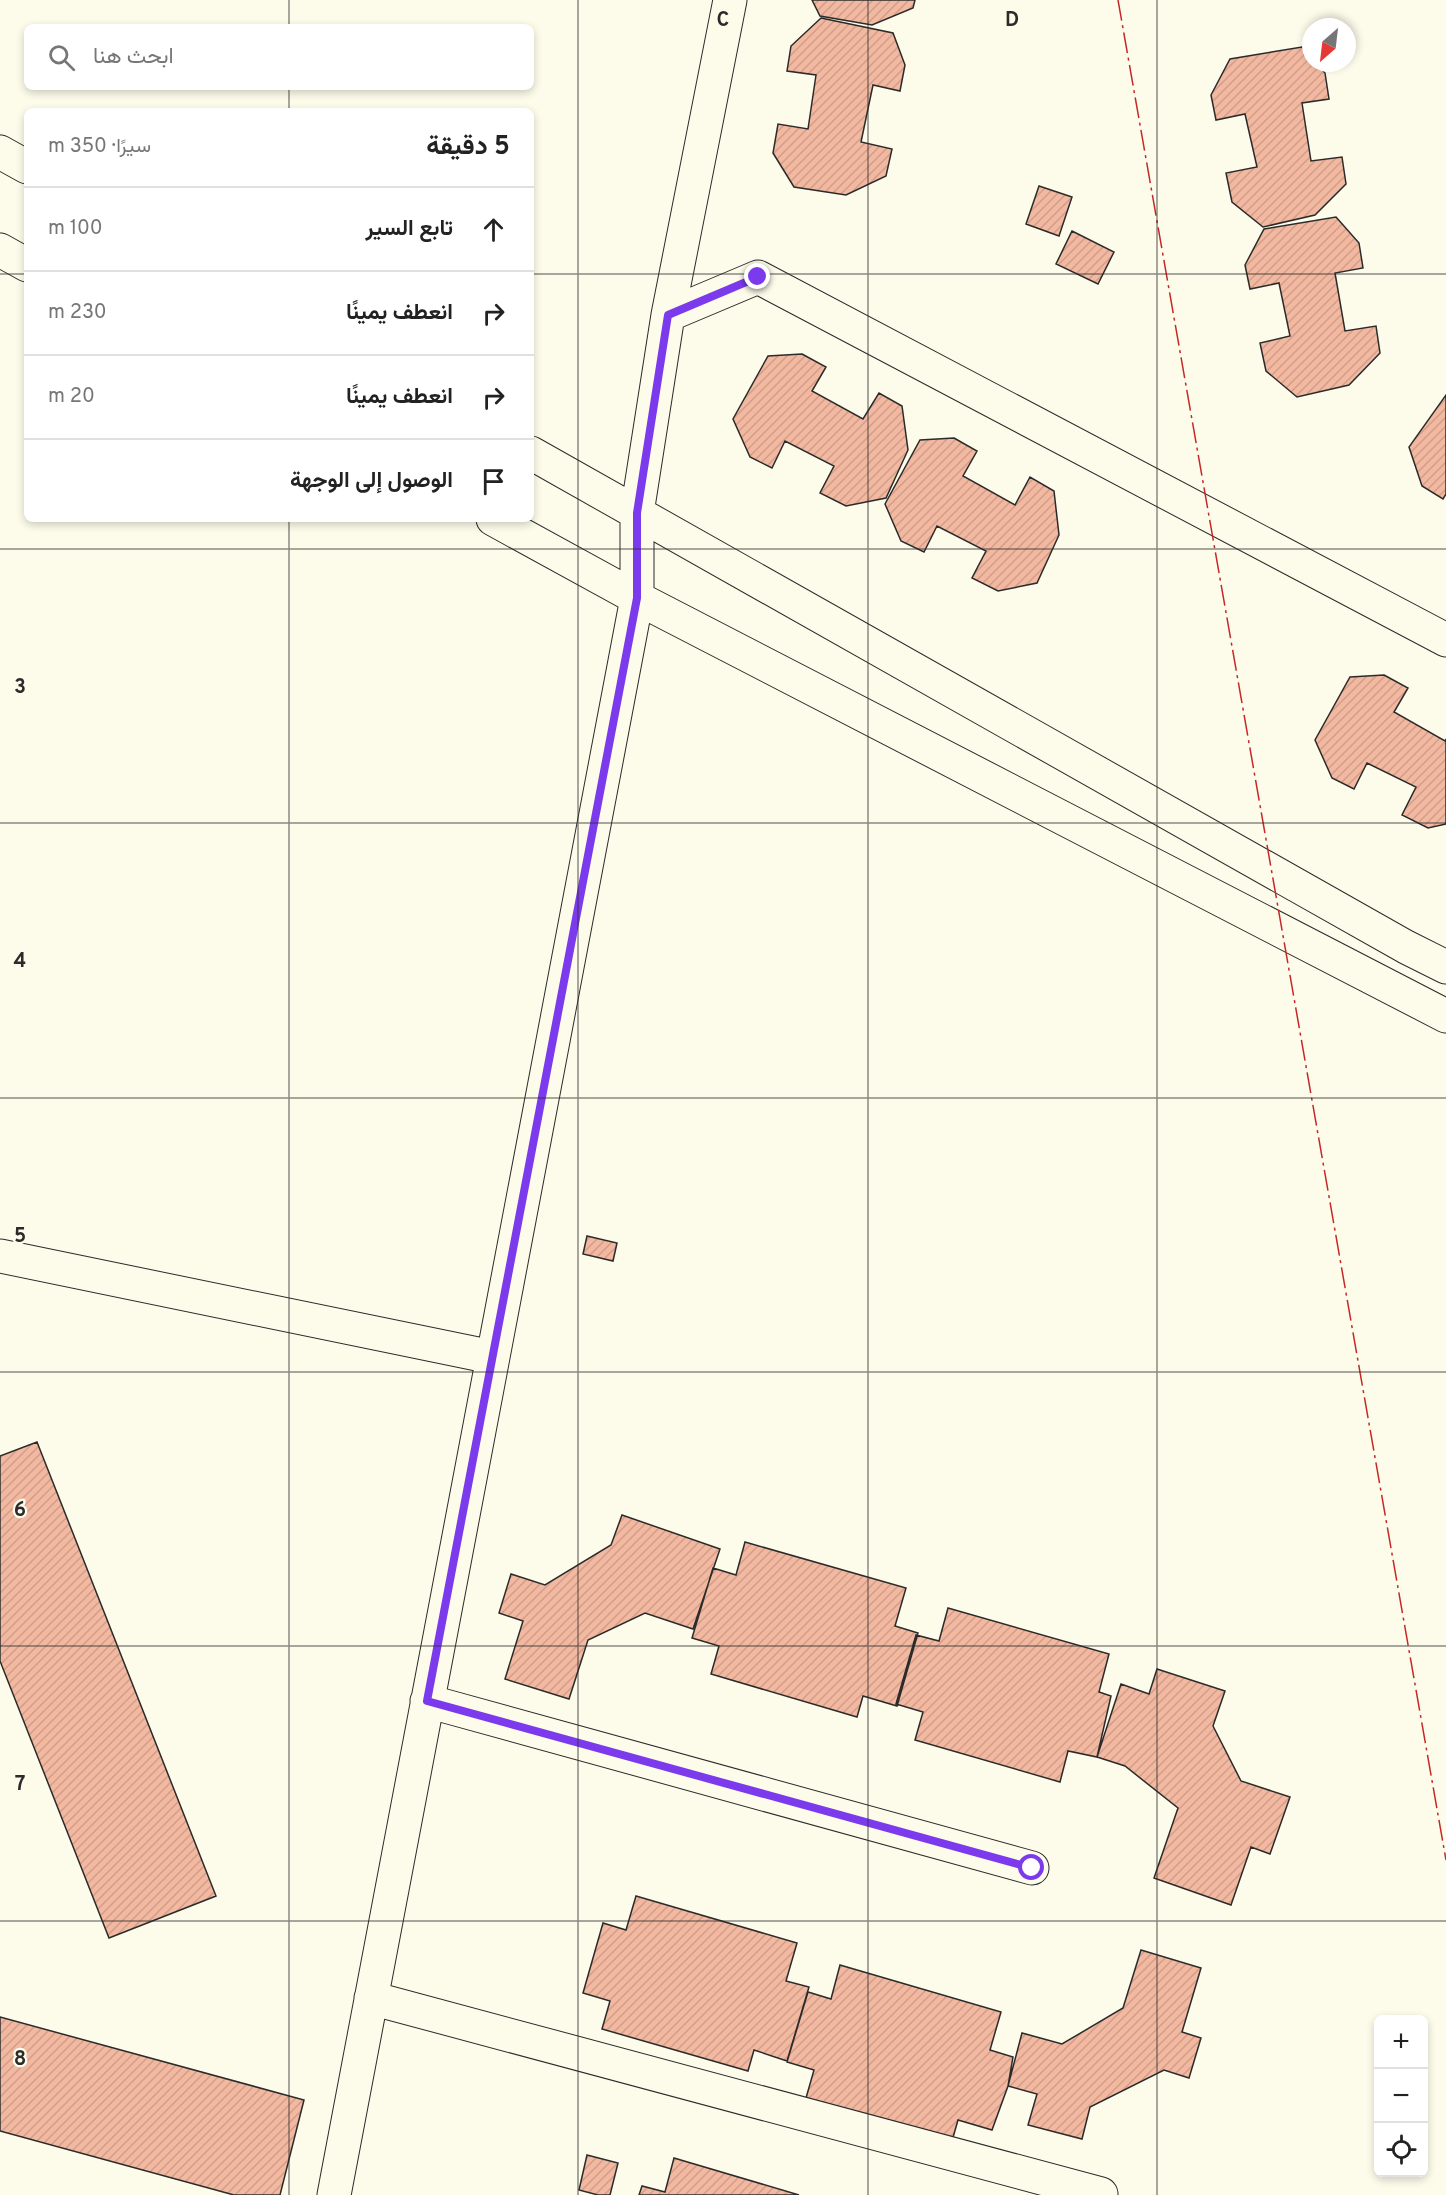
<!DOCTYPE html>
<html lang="ar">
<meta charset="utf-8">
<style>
:root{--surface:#fff;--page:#f6f6f6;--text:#222;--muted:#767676;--line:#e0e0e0}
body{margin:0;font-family:Overpass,Vazirmatn,sans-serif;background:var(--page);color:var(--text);direction:rtl}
.controls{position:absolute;right:18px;bottom:18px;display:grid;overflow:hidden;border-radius:9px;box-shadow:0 3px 9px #0003}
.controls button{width:54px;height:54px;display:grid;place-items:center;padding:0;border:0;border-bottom:2px solid var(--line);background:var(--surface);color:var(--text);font:30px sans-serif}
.compass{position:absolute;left:1302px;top:18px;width:54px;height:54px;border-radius:50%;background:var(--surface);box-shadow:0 3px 9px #0003;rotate:208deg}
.stop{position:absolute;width:18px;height:18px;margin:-14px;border:4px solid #7c3aed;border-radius:50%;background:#fff}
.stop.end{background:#7c3aed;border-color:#fff;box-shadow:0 2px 6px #0008}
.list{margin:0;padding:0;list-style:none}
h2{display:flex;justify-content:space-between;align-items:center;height:78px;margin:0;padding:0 24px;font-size:26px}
h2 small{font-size:20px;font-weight:400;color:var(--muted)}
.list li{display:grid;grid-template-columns:39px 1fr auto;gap:18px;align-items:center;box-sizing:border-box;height:84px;padding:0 24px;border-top:2px solid var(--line)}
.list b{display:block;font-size:22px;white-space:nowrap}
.list em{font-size:20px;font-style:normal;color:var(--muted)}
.icon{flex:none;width:33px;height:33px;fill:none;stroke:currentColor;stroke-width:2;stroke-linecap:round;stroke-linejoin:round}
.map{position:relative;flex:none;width:1446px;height:2195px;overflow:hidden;direction:ltr}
.search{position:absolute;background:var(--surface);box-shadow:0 3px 9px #0003;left:24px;top:24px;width:510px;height:66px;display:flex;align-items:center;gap:15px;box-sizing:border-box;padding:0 21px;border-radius:9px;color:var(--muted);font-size:22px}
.panel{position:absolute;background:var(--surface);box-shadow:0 3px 9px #0003;left:24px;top:108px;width:510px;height:414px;border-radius:9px;direction:rtl}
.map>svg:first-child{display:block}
</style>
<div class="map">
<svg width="1446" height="2195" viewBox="0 0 1446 2195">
<defs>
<pattern id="building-hatch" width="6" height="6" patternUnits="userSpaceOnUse" patternTransform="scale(1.5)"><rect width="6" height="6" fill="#f2b8a0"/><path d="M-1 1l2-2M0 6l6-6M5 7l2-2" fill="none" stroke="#d09e8a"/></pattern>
</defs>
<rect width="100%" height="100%" fill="#fdfbea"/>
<!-- building -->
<path fill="url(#building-hatch)" stroke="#2b2b2b" stroke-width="1.5" d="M812,0H915L913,8L872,25L820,16Z
M821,18L893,33L905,65L900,91L873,85L861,142L892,149L886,176L846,195L794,187L773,153L778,124L808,129L816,75L787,71L791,46Z
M1302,47L1311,57V63H1316L1325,73L1329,99L1302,103L1311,161L1342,157L1346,184L1315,215L1263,227L1232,202L1226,173L1257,167L1245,114L1216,120L1211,95L1230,59Z
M1039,186L1072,197L1059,236L1026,224Z
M1336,217L1359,243L1363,268L1335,273L1345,331L1376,326L1380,353L1349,385L1297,397L1266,371L1260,343L1290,336L1279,283L1250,289L1245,265L1264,229Z
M1072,231L1114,252L1098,284L1056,264Z
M802,354L826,367L812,391L863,419L879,393L902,406L908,450L886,498L846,506L820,493L834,466L785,441L772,468L750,457L733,419L768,356Z
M1446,395V494L1443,499L1422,486L1409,447Z
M954,438L977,451L963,476L1015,505L1030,477L1054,491L1059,535L1037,583L998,591L972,578L986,551L937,526L924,552L901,541L885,504L920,440Z
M1384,675L1408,688L1394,712L1445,741L1446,739V824L1428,828L1402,815L1416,787L1367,763L1354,789L1332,778L1315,740L1350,677Z
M587,1236L617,1243L613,1261L583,1254Z
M37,1442L216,1896L109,1938L0,1661V1456Z
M622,1515L720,1549L693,1629L645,1613L588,1640L569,1699L505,1679L523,1621L499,1613L511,1574L545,1585L611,1545Z
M745,1542L906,1588L895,1626L918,1633L897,1706L863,1696L857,1717L711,1674L719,1646L692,1638L713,1568L736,1575Z
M948,1608L1109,1654L1099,1692L1111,1696L1097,1757L1068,1751L1060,1782L915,1740L923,1712L896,1704L916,1635L939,1641Z
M1157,1669L1225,1691L1213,1726L1241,1781L1290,1797L1270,1854L1251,1847L1231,1905L1154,1878L1178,1808L1125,1766L1097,1757L1121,1684L1149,1694Z
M636,1896L797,1943L786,1981L809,1987L787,2061L754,2050L748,2071L602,2029L610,2001L583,1993L603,1923L626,1930Z
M1141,1950L1201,1968L1182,2032L1201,2038L1189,2078L1164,2070L1090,2107L1082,2139L1028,2125L1037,2094L1008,2086L1022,2033L1062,2044L1123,2008Z
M840,1965L1001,2012L990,2050L1013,2057L1008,2086L992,2130L958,2120L952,2141L806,2098L814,2070L787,2062L808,1992L831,1999Z
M0,2017L304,2100L280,2195H234L0,2131Z
M587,2155L618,2163L610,2195H598L579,2190Z
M674,2158L799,2195H639L642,2186L665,2192Z"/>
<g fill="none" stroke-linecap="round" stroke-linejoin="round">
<!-- minor casing -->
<g stroke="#2b2b2b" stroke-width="35">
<path id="minor" d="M0,152L27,167
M0,250L27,265
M668,315L758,277L1446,640
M531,453L1406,947L1446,967
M493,519L637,598L1446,1016
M0,1256L492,1357
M427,1701L1032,1868
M371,1998L1101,2194
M334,2195L637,598V513L668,315L730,0"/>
</g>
<!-- minor -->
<use href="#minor" stroke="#fdfbea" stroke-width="33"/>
<!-- power -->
<path stroke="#c62828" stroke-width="1.5" stroke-dasharray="21 4.5 3 4.5" stroke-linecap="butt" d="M1118,0L1446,1860"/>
</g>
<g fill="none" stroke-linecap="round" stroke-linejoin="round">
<!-- route -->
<path stroke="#7c3aed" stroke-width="8" d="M758,277L668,315L637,513V598L427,1701L1032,1868"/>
</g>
<!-- grid -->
<path fill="none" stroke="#2b2b2b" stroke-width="1.5" stroke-opacity="0.55" d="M289,0V27M578,0V2195M868,0V2195M1157,0V2195M289,87V111M0,274H27M531,274H1446M289,519V2195M0,549H1446M0,823H1446M0,1098H1446M0,1372H1446M0,1646H1446M0,1921H1446"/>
<g font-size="20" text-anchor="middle" font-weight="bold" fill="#2b2b2b" stroke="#fdfbea" stroke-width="4.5" stroke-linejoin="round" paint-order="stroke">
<text x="723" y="26">C</text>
<text x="1012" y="26">D</text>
<text x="20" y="693">3</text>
<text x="20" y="967">4</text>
<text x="20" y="1242">5</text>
<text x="20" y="1516">6</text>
<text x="20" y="1790">7</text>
<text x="20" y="2065">8</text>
</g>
</svg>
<div class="controls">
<button>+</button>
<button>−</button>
<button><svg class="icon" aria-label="locate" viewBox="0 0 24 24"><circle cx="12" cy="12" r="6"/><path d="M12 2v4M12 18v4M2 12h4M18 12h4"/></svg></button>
</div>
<svg class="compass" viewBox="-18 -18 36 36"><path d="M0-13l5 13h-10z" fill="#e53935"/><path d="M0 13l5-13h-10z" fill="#767676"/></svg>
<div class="stop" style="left:1032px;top:1868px"></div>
<div class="stop end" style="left:758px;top:277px"></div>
<div class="search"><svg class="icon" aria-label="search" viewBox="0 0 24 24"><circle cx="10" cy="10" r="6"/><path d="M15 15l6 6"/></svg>ابحث هنا</div>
<section class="panel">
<h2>5 دقيقة<small>سيرًا · 350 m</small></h2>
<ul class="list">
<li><svg class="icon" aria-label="ahead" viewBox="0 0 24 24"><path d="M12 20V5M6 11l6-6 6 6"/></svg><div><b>تابع السير</b></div><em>100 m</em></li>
<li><svg class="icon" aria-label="right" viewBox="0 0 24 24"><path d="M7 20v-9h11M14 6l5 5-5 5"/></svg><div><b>انعطف يمينًا</b></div><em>230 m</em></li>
<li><svg class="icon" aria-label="right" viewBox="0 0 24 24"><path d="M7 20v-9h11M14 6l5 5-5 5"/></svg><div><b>انعطف يمينًا</b></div><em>20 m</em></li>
<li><svg class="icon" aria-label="arrive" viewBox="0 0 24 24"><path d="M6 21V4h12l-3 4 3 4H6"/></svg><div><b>الوصول إلى الوجهة</b></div></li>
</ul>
</section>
</div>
